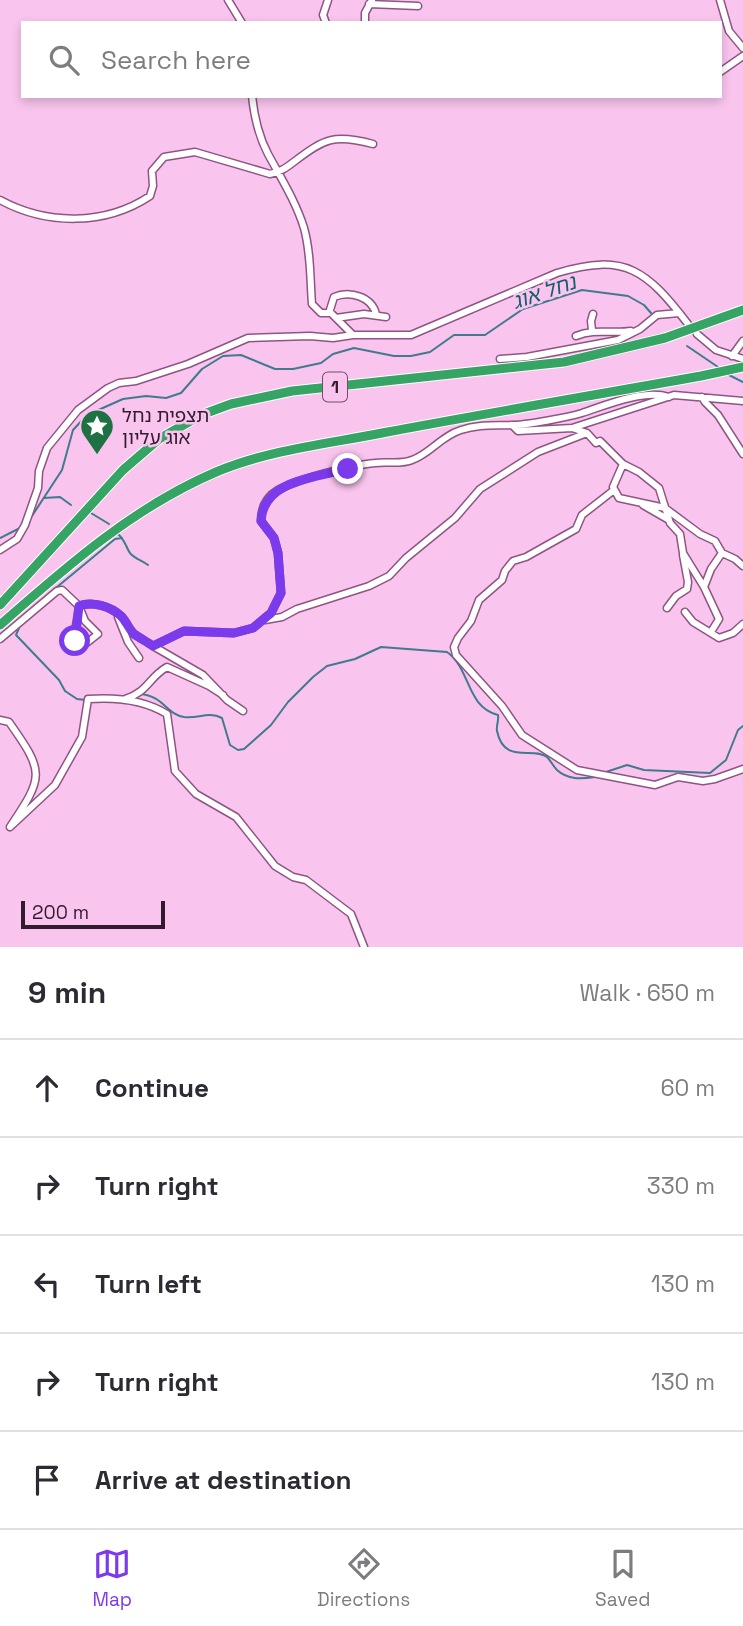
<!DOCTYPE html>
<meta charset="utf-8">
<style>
:root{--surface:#fff;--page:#f7f7f7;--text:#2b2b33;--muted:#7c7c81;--line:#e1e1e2;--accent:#7c3aed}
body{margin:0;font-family:"Space Grotesk","Noto Sans Hebrew",sans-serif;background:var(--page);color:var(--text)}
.scale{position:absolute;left:21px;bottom:18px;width:144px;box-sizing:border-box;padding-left:7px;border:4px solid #331b2f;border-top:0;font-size:19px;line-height:24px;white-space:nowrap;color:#331b2f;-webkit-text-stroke:5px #f9c5ee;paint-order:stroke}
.stop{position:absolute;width:21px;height:21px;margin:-16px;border:5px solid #7c3aed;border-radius:50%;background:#fff}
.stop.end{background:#7c3aed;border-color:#fff;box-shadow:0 2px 7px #0008}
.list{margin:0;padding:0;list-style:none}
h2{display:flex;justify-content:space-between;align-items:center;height:91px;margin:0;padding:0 28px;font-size:30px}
h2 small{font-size:23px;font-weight:400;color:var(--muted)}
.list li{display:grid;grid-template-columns:46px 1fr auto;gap:21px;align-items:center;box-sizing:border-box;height:98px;padding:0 28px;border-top:2px solid var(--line)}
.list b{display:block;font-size:26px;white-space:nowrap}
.list em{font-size:23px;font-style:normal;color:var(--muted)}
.icon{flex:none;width:38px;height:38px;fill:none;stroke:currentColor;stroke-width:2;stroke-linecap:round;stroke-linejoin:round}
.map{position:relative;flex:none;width:743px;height:947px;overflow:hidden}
.search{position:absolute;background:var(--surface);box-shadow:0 4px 10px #0003;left:21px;right:21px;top:21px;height:77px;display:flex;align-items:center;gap:18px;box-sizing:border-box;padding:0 24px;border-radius:0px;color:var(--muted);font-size:26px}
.sheet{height:581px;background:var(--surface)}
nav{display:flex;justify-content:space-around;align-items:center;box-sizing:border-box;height:98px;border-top:2px solid var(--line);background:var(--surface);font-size:19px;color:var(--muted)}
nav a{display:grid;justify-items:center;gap:4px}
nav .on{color:var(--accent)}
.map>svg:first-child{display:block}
</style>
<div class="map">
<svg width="743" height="947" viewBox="0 0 743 947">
<rect width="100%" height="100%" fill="#f9c5ee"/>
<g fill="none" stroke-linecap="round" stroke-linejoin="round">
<!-- stream -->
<path stroke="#417a8d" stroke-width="2" d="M687,346L718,367
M729,375L743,382
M44,498L60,497L71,505
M91,513L109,524
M30,519L62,470L73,430L87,415L123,399L146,396L166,398L181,393L202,369L223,356L241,355L275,369H293L321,363L333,354L354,348L394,356H411L430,352L454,335H485L523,309L582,290L628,296L644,305L651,313
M118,534C127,542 127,552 132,555C136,559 143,561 148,565
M0,538L20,528
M51,592L115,539L122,538
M19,628L16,635L59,680L65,691L77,699L86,700
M140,694C164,696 166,714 184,717C198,719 208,711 222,718L230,745L238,750L244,749L271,725L288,702L313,677L327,666L355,659L381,647L447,652C471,669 466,707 498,715C499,720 496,726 497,731C504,765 533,746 547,757C551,761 553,766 557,770C568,780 581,779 595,777
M606,772L627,765L644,770L710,773L726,760L738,730L743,726"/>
<!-- minor casing -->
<g stroke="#8e5483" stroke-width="9">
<path id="minor" d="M228,0L242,23
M720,0L729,31L743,48
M369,4L418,6
M326,23L323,15L328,0
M365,23V13L372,0
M720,72L743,56
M252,96C254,115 259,137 268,154C281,178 296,202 304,228C311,253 310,279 312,304L321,313H331L353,335H411L557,273C626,252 647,271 688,324
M0,200C46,225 105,226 150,196L153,186L152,171L164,157L195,152L270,174C281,172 287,167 295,161C325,138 335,134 373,144
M329,313L334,297C350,290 372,297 376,314
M336,318L364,314L386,317
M592,330L591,321L593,314
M697,334L716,350L743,359
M576,336C595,328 612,334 631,331
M732,356L743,341
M500,359L527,357L618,340L640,329L657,315L679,313
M702,397L705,402L718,415L743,454
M512,425L518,431L572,428L674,395L743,401
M572,428L587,433L596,443L600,441L623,464L613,487L619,498L665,508L700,534L715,541L722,553L735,559L743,566
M623,464L639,472L659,488L670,523L680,534L683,553L704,587
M614,490L582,515L576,529L526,557L513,561L505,571L502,580L479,600L471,621L458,638L454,647L456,655L502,706L522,735L577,770L655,785L678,777L703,781L715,779L743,769
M643,505L669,520
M0,550L17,539L25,525L38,488L39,471L47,448L78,410L108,388L119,383L136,381L188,364L248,338L310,336L333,338L353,335
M667,608L676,596L687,589L688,582L683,555
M685,612L693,622L719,638L733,633L743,624
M118,617L128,642L139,658
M265,620L282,617L297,609L369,586L389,576L406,558L455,518L480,489L538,452L587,433
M711,632L719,619L704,587L711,569L722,553
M0,639L57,591L62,590L79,606L85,621L98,634L84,645H79L75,641C74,630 78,618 79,606C92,601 110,606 121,616C126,621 129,629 134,634C140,638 147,642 153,646L184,631L234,633L253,628L271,613L281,593L278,553L274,538L261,521C261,507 266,497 278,490C298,479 352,465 375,463C387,461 400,465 412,460C430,454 441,436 461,430C480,424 495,426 514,425C527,425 569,417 582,413C606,405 644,389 669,397
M153,646L203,675L227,700L243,711
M125,699C148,692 149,677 167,667L209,686L223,695
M0,720L9,722C45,773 44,776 10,827L55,785L82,737L88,699C115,697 143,699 167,714L175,771L196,794L236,817L275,866L293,877L306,880L351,914L364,947"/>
</g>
<!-- highway casing -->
<g stroke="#fff" stroke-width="11">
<path id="highway" d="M0,605L123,470L159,439L201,415L231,404L292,391L564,362L665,338L743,310
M0,625C67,566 134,507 216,472C268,450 327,444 382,433C488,413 595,395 701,376L743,367"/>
</g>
<!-- minor -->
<use href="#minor" stroke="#fff" stroke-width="6"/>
<!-- highway -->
<use href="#highway" stroke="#36a464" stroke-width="9"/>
</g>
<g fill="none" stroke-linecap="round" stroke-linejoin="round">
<!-- route -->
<path stroke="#7c3aed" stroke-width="9" d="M75,641L79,606C92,601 110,606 121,616C126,621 129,629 134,634C140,638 147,642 153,646L184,631L234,633L253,628L271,613L281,593L278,553L274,538L261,521C263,480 317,477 348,469"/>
</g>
<!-- icons -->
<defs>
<g id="sight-pin" transform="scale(1.75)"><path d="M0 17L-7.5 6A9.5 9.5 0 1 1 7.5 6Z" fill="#1e7143" stroke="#f9c5ee"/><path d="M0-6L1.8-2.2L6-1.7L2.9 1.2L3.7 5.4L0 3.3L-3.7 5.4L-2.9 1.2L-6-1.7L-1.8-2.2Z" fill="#fff"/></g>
</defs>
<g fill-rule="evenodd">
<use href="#sight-pin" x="97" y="426"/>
</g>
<g text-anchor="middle" stroke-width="5" stroke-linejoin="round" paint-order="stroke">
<!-- shield labels -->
<rect fill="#f9c5ee" stroke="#6e4e68" stroke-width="2" x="323" y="372.5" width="24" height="29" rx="5"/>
<g font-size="18" font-weight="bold" fill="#331b2f">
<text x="335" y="393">1</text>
</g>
<!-- poi labels -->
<g font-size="19" fill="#331b2f" stroke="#f9c5ee" text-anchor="start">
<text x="122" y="422">תצפית נחל<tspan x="122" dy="22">אוג עליון</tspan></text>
</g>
<!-- water labels -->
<g font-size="21" font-style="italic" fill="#145e6d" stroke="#f9c5ee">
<text transform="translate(544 292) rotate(-19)" y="7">נחל אוג</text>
</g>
</g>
</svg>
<div class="scale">200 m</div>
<div class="stop" style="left:75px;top:641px"></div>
<div class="stop end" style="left:348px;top:469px"></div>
<div class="search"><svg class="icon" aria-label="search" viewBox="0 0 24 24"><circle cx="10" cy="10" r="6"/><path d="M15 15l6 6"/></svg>Search here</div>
</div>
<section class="sheet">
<h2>9 min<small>Walk · 650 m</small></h2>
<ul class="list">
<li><svg class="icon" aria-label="ahead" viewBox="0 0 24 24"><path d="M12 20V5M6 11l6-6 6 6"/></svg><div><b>Continue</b></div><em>60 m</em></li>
<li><svg class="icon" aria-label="right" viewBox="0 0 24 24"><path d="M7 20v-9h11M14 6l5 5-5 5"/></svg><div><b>Turn right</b></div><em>330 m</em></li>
<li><svg class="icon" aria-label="left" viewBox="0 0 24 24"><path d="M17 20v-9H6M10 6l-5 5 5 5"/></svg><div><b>Turn left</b></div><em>130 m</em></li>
<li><svg class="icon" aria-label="right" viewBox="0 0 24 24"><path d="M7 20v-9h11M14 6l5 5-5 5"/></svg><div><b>Turn right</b></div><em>130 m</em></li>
<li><svg class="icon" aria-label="arrive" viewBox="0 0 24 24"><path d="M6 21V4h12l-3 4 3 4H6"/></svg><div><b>Arrive at destination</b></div></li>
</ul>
</section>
<nav>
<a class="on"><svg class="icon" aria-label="map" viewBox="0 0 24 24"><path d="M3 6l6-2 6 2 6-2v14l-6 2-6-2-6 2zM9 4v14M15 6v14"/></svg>Map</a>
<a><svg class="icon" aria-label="directions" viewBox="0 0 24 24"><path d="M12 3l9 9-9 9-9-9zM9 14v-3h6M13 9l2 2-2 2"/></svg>Directions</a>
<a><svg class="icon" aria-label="saved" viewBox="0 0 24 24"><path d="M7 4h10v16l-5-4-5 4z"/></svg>Saved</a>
</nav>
